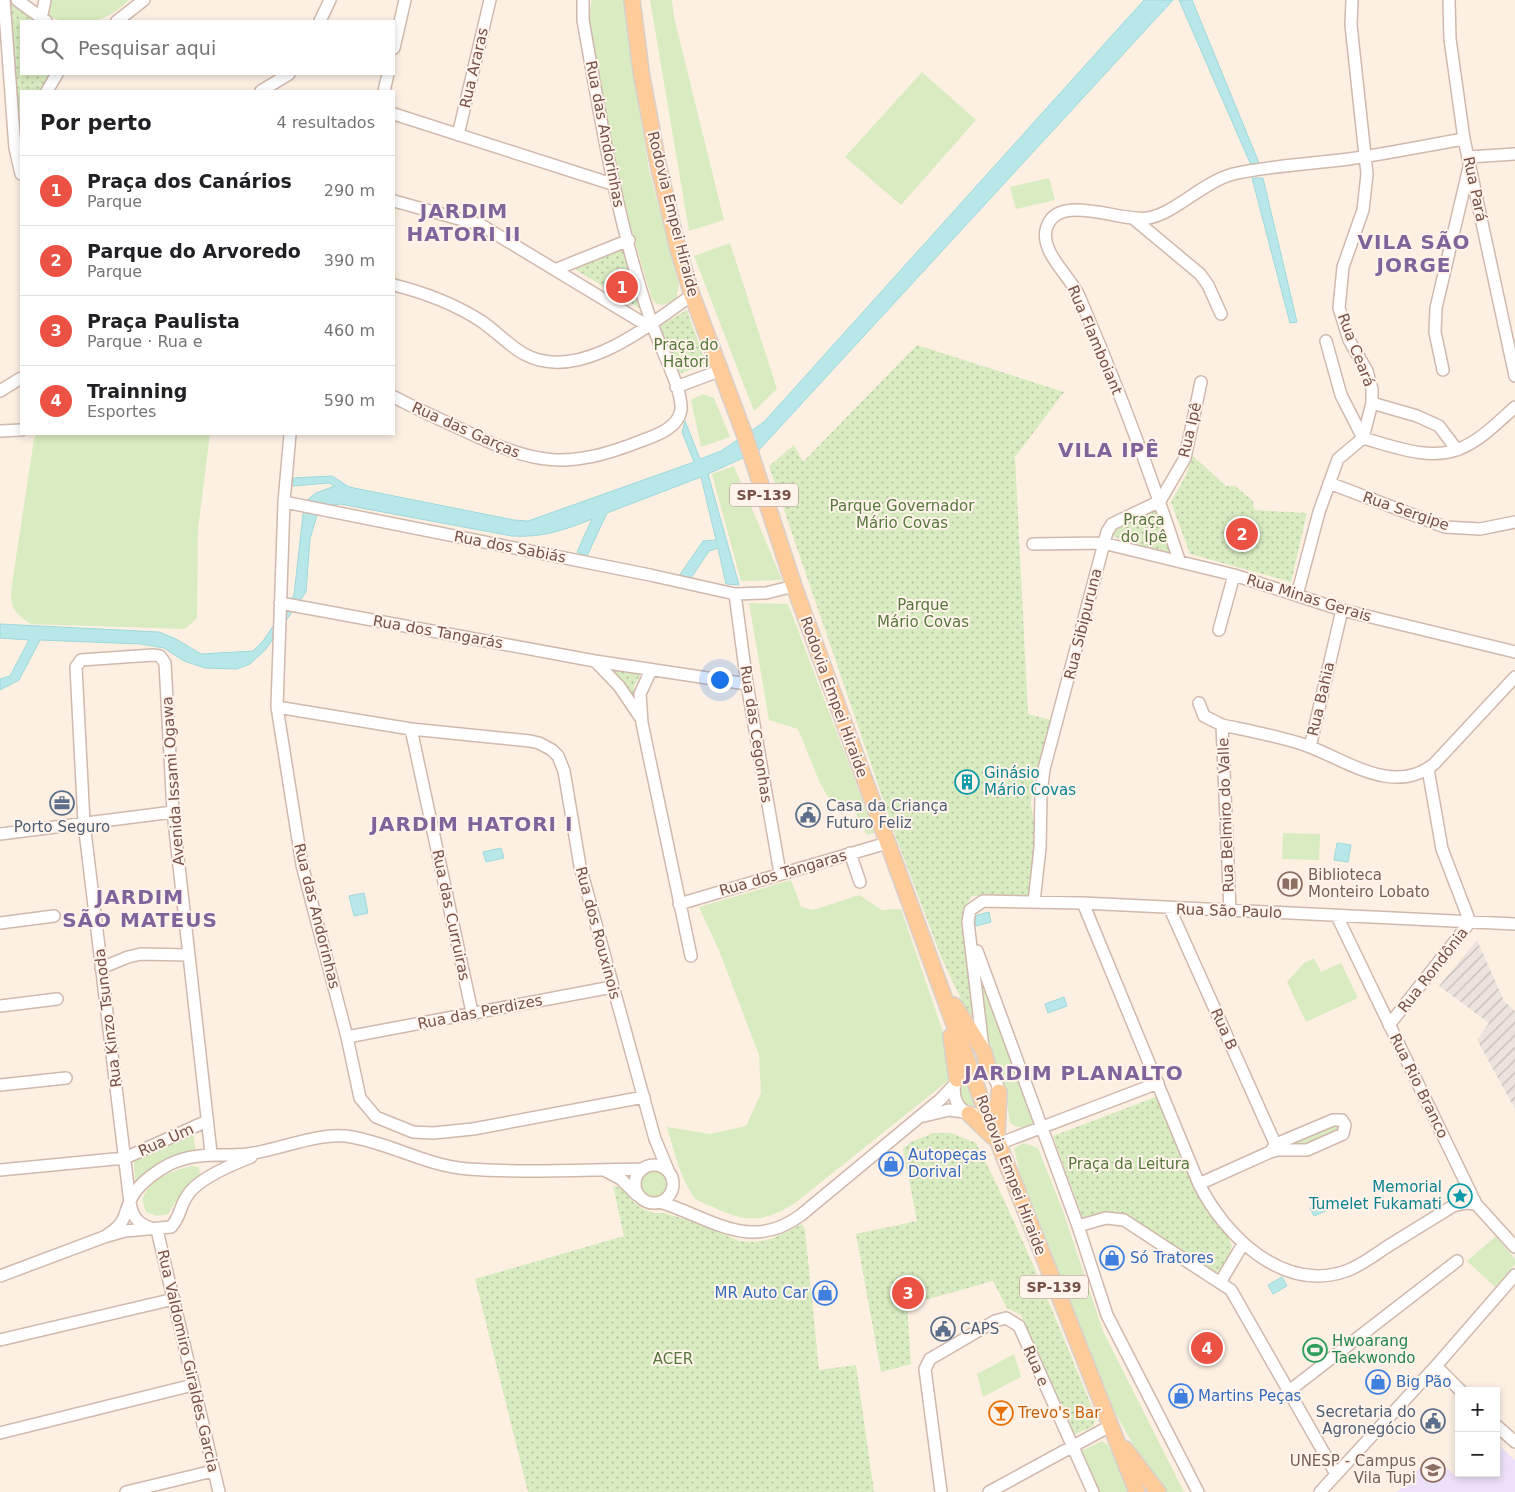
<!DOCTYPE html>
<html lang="pt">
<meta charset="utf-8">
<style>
:root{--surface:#fff;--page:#f2f2f2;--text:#202124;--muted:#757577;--line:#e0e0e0;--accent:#ec5243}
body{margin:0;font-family:"DejaVu Sans",sans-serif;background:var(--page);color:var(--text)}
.controls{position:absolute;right:15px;bottom:15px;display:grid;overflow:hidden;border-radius:0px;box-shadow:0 2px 8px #0003}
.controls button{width:45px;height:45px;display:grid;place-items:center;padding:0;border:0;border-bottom:1px solid var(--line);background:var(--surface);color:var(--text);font:25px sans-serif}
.you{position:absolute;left:719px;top:679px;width:18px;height:18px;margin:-12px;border:4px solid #fff;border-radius:50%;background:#1a73e8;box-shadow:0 0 0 8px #1a73e833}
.badge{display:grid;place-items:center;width:32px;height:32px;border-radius:50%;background:var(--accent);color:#fff;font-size:16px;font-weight:700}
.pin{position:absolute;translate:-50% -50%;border:2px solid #fff;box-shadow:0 1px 5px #0006}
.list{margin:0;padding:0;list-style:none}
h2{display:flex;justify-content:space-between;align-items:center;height:65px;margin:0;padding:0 20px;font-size:21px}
h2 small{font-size:16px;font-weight:400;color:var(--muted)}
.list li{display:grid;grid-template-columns:32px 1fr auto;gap:15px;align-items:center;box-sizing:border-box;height:70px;padding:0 20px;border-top:1px solid var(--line)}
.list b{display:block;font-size:19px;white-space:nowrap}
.list p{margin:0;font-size:16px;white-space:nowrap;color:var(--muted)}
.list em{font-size:16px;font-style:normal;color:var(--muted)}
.icon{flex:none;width:28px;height:28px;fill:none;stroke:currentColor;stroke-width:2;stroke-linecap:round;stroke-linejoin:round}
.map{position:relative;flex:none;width:1515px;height:1492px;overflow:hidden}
.search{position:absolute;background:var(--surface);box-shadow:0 2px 8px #0003;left:20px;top:20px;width:375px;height:55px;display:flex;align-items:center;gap:12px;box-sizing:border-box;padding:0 18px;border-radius:0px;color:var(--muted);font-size:19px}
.panel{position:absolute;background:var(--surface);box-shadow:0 2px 8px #0003;left:20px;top:90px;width:375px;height:345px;border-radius:0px}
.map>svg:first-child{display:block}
</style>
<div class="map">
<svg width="1515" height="1492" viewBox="0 0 1515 1492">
<defs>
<pattern id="industrial-furrows" width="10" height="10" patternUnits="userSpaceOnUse" patternTransform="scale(1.25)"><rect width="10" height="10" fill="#ece3de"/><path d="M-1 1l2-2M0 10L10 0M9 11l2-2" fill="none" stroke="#c4bbb6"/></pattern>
<pattern id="park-dots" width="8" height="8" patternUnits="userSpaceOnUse" patternTransform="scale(1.25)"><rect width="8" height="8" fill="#d8ebc1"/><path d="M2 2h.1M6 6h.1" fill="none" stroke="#b4c19f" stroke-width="1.8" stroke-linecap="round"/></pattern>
</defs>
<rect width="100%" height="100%" fill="#fdf0e3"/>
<!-- industrial -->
<path fill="url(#industrial-furrows)" d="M1477,940L1504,1001L1515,1011V1109L1477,1040L1489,1023L1439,986Z"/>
<!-- education -->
<path fill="#ede0f9" d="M1496,1443L1515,1460V1492H1397L1432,1455L1457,1477L1461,1473H1496Z"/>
<!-- grass -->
<path fill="#d8ebc1" d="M51,0H129C105,24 78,29 46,15Z
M592,0H624L629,46L649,170L679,285L676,299C667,304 660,309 652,299C629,225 610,150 597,72C593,49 586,23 592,0Z
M650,0H672L674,17L724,220L689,231Z
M922,72L976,120L901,205L845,157Z
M1049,178L1055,200L1016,209L1010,187Z
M730,243L777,389L754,411L694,256Z
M703,394L714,398L730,437L701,447L691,400Z
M37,434H210L198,529L197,618L185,629L31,624C13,612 9,606 12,584L34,439Z
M734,466L782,580L741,581L712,474Z
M749,603L788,604L875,833L867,835L850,803L831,802L820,783L798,729L769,720Z
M1283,833L1320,834L1319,860L1282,859Z
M791,880L801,907L813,910L859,895L882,910L901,909L952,1058L949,1080L795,1203C763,1223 747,1223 713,1207C706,1204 696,1201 693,1196C679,1175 674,1150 667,1127L710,1134L746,1126L761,1093L759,1055L720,953L699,907Z
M1314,958L1321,972L1341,963L1358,998L1306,1022L1287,982L1304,963Z
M979,970L1034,1125C1024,1128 1019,1129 1010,1123L1004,1085L994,1070L988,1052Z
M968,1082L977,1107L969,1109L960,1103L958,1089Z
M1338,1124L1340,1131L1313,1146H1289L1288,1142Z
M193,1130L196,1153L135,1189L134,1157Z
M1024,1143L1038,1148L1063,1211L1103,1331L1184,1492H1165L1145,1466L1103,1391L1023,1186L1014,1148Z
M191,1166L199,1167L200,1176L184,1189L168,1214L157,1216L146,1212L142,1200C150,1179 171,1171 191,1166Z
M640 1184a14 14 0 1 1 28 0a14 14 0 1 1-28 0Z
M1496,1236L1515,1259V1265L1495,1287L1467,1261Z
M1014,1354L1021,1377L983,1397L977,1374Z
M1102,1441L1108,1445L1132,1492H1096L1079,1452Z"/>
<!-- park -->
<path fill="url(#park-dots)" d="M10,4H14L35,21H21V74H51L41,91H21V113L17,110Z
M623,247L643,307L639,308L576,270V267Z
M687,310L706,364L676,375L659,326Z
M917,345L1064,392L1015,457L1028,714L1051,720L1032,787L1031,806L1036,830L1030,896H972L966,905L963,920L973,1025L942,959L897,840L769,466L794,445L803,462Z
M1193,456L1226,486H1235L1253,501L1254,510L1307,513L1291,582L1190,554L1171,502L1185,477Z
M1153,509L1156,511L1172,555L1112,536L1114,528Z
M613,669L639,672L640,676L634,686V698L631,699L611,672Z
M1158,1096L1206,1207L1226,1232L1232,1246L1227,1263L1215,1275L1134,1221L1084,1222L1053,1136Z
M933,1133H951L976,1143C1022,1232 1058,1325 1096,1417L1093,1426L1074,1435L1021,1315L1007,1308L993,1281L907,1305L911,1364L881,1372L856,1234L917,1221L903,1149L911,1142Z
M613,1186L622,1188L630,1199L644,1210L654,1213H664L688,1220L740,1241L755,1242L771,1239L802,1224L805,1230L819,1370L856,1365L874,1492H528L475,1279L624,1236Z"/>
<!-- water -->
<path fill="#b7e7e8" stroke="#9dd9da" d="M1144,0H1173L758,451L708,474L739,585L726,584L718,548L709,551L691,578L679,576L703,541L716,540L701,477L607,513L587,556L577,552L592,519C565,530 542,538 512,536L340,504L328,506L317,515L310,539L306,592L266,649L250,664L237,669L205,668L184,661L164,648L141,644L40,640L19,680L0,690V679L10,676L29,640L0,638V624L159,632L176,639L201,654L253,651L263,641L294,595L303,515L306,501L316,493L335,486L329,483L293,486V478L332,476L349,487L514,520L528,521L694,462L682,432L685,421L700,459L721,451L764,422Z
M1179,0H1192L1259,163L1251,165Z
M1252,178H1263L1297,322L1290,323Z
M1337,843L1351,845L1348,862L1334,860Z
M501,848L504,858L486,862L483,852Z
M364,893L368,913L354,916L349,896Z
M989,912L991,922L976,926L974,916Z
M1064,997L1067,1006L1048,1013L1045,1004Z
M1328,1199L1332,1208L1314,1216L1310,1208Z
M1282,1277L1287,1286L1273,1294L1268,1285Z"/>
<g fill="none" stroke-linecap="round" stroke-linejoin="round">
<!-- minor casing -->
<g stroke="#d1b8ac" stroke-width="14">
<path id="minor" d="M4,0L15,148L21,174
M17,0L46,21
M1449,0L1450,39L1464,139L1515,376
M41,19L45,0
M117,21L144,0
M320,21L330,0
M394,48L405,0
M47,91L57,74
M261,91L289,74
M384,91L388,74
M394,114L612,184
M458,135L490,0
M1469,157L1515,154
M394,201L481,225L648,326
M1134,219L1200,274L1208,285L1221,314
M557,269L629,240
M394,285C426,293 453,303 481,321C496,331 508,345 524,354C579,384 649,325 692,295
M1326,341L1341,395L1363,438C1392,446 1429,461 1459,449C1480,441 1498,422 1515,407
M1443,370L1435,332L1436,308L1469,167
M676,387L719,371
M0,391L21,378
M394,397C417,409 441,420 465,431C536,465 567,470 641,441C657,435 678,428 681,410C683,390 659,345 652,324C618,226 601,122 583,20V0
M1372,403L1417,416L1439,426L1457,450
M0,431L21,430
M290,434L284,502L277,707L302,865L347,1037L360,1098L376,1117L413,1132L433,1133L473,1129L644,1097
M1329,483L1445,527L1480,529L1515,522
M1160,501L1185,458L1201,382
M284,502L650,575L735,594L766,593L794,586
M1033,544L1103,543L1234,575L1342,610L1515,652
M1179,560C1150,471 1116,382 1079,296C1070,276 1041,253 1046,230C1055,190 1121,223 1148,218C1174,214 1203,182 1233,174C1268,166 1306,164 1341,160C1382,155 1423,146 1464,139
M735,594L747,684L780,873
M1297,595L1319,512L1338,459L1363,438L1372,403V389L1367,371L1349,340L1339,308L1343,267L1363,210L1367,174L1351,25L1352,0
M280,603L595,661L747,684
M1219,630L1234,575
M595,661L619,686L640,717
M651,670L640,694L642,723L691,956
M1199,703L1204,716L1222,725L1230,911
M277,707L411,729L530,741L539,743L552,750L558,756L564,771L580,866L655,1139L668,1170
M1222,725C1250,731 1278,736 1305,745C1345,759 1393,797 1434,764L1515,677
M411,729L472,1012
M1310,747L1342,610
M0,834L173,812
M850,853L860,882
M1034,902L1040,848L1041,794L1044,769L1107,532L1112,524L1160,501
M1083,903L1199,1184C1225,1236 1283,1293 1346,1271C1360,1266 1373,1256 1385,1248C1408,1234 1430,1220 1453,1206L1466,1203L1476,1204
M679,904L887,843
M1170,909L1278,1150
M1337,916L1476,1204L1515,1247
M0,923L54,916
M977,951L1078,1226L1107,1315L1198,1492
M101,968L128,957L141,954L188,955
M0,1006L57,999
M1389,1025L1470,922L1442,849L1428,769
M347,1037L612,987
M983,1048L968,922L970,910L983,901L1083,903L1515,924
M955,1082C952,1098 958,1114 976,1114
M0,1085L66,1078
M924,1116L949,1110L964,1112
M998,1144L1158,1083
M635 1184a19 19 0 1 1 38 0a19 19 0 1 1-38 0Z
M0,1170L125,1158L207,1121
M604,1170L621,1179L637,1195
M1199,1184L1270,1152L1278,1150H1307L1343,1134L1345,1125L1342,1120H1333L1276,1144L1270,1152
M660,1202C711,1218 750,1253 801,1215L941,1099L965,1073C986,1064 1001,1077 998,1099
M1078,1226L1106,1218L1124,1220L1231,1290L1336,1474
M157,1230C141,1226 133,1220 130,1203L84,823L76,667L81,660L153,655L160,656L165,663L173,812L211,1153
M157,1230L219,1492
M104,1237C131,1221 121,1213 135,1192C143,1181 158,1170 170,1164C198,1151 220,1157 248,1154C281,1150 318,1131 352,1137C392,1144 427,1166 468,1169C526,1173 585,1170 643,1169
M0,1276L104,1237L125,1231L171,1227C180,1218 180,1206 187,1196C197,1179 233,1164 251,1157
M1221,1281L1243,1244
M0,1340L174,1299
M1436,1366L1461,1391
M1289,1391L1457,1261
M1496,1425L1515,1442
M0,1433L193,1385
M126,1492L213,1471
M941,1492L925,1369L930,1359L995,1321L1006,1318L1019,1326L1093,1492
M989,1492L1110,1426
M1320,1492L1436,1366L1515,1275"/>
</g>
<!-- major casing -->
<g stroke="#d9cfcc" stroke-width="18">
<path id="major" d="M632,0L641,71L658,164L678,249L692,295L745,436L794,586L986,1112L1137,1492
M954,1005L984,1052L989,1072
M951,1036L957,1079
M969,1114L993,1137
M997,1136L999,1092
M1125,1449L1158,1492"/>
</g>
<!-- minor -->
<use href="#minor" stroke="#fff" stroke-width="11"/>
<!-- major -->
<use href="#major" stroke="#fecb99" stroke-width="15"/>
</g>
<!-- icons -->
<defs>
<g id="building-ring" transform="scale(1.25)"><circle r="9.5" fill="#fff4eb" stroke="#0f9aa8" stroke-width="1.5"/><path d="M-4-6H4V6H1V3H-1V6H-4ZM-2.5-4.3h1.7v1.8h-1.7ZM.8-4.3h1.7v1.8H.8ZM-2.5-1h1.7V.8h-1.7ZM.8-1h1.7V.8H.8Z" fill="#0f9aa8"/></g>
<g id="office-ring" transform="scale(1.25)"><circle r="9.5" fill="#fff4eb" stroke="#5c6f8a" stroke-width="1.5"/><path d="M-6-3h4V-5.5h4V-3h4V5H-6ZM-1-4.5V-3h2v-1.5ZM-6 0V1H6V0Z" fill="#5c6f8a"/></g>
<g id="civic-ring" transform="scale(1.25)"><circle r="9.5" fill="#fff4eb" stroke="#5c6f8a" stroke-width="1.5"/><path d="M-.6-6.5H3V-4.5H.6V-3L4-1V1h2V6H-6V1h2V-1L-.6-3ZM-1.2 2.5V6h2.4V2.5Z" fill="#5c6f8a"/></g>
<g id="library-ring" transform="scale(1.25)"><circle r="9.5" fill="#fff4eb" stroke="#8d6e63" stroke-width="1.5"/><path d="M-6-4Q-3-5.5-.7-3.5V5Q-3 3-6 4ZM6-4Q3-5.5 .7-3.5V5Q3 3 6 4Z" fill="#8d6e63"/></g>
<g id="shop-ring" transform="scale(1.25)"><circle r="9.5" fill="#fff4eb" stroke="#3f7fe0" stroke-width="1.5"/><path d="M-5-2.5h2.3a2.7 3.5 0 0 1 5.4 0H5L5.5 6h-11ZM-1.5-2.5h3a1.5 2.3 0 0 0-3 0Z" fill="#3f7fe0"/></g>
<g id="sight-ring" transform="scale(1.25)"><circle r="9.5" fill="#fff4eb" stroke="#0f9aa8" stroke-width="1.5"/><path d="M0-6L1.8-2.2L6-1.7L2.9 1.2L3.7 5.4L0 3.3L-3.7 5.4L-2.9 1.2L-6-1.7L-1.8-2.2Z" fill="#0f9aa8"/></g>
<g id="stadium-ring" transform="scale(1.25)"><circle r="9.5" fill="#fff4eb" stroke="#2e9e5b" stroke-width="1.5"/><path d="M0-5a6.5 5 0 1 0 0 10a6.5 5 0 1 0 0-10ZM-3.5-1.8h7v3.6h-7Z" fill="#2e9e5b"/></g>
<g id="bar-ring" transform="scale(1.25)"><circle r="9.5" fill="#fff4eb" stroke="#e8710a" stroke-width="1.5"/><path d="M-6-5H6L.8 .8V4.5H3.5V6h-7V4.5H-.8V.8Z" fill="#e8710a"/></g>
<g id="university-ring" transform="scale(1.25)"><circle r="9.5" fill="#fff4eb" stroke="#8d6e63" stroke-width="1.5"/><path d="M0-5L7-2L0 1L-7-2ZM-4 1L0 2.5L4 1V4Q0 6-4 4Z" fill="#8d6e63"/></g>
</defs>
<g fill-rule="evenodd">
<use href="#building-ring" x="967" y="782"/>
<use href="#office-ring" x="62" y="803"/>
<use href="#civic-ring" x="808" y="815"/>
<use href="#library-ring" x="1290" y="884"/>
<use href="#shop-ring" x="891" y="1164"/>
<use href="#sight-ring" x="1460" y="1196"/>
<use href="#shop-ring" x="1112" y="1258"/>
<use href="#shop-ring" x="825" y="1293"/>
<use href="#civic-ring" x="943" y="1329"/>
<use href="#stadium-ring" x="1315" y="1350"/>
<use href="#shop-ring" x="1378" y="1382"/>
<use href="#shop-ring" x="1181" y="1396"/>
<use href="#bar-ring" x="1001" y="1413"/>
<use href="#civic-ring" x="1433" y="1421"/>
<use href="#university-ring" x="1433" y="1470"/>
</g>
<g text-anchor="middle" stroke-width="4" stroke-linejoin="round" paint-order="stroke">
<!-- shield labels -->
<g fill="#fff4eb" stroke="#a08379" stroke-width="1">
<rect x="730" y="483.5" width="68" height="23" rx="4"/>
<rect x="1020" y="1275.5" width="68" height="23" rx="4"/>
</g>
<g font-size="14" font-weight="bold" fill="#775248">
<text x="764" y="500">SP-139</text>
<text x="1054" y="1292">SP-139</text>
</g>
<!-- street labels -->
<g font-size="15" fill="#775248" stroke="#fff4eb">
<text transform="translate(474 68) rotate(-77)" y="5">Rua Araras</text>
<text transform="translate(605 134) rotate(79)" y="5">Rua das Andorinhas</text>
<text transform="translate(1475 189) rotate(78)" y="5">Rua Pará</text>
<text transform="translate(673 214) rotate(76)" y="5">Rodovia Empei Hiraide</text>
<text transform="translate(1095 340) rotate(67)" y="5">Rua Flamboiant</text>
<text transform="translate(1356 350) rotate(69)" y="5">Rua Ceará</text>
<text transform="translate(466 430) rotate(24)" y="5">Rua das Garças</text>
<text transform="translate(1190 430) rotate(-77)" y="5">Rua Ipê</text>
<text transform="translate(1406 511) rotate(19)" y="5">Rua Sergipe</text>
<text transform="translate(510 547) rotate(11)" y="5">Rua dos Sabiás</text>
<text transform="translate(1309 598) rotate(17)" y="5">Rua Minas Gerais</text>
<text transform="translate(1083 624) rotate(-76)" y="5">Rua Sibipuruna</text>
<text transform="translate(438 632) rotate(10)" y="5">Rua dos Tangarás</text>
<text transform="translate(834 697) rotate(70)" y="5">Rodovia Empei Hiraide</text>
<text transform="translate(1321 699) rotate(-77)" y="5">Rua Bahia</text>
<text transform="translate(756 734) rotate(81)" y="5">Rua das Cegonhas</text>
<text transform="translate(173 781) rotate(-94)" y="5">Avenida Issami Ogawa</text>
<text transform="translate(1226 815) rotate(-92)" y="5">Rua Belmiro do Valle</text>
<text transform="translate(783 873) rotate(-16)" y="5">Rua dos Tangaras</text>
<text transform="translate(1229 911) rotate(2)" y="5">Rua São Paulo</text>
<text transform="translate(451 915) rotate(78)" y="5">Rua das Curruiras</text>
<text transform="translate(317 916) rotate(76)" y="5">Rua das Andorinhas</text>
<text transform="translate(598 933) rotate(75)" y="5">Rua dos Rouxinois</text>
<text transform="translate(1433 970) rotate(-52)" y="5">Rua Rondônia</text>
<text transform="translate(480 1012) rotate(-11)" y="5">Rua das Perdizes</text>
<text transform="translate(108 1018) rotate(-97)" y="5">Rua Kinzo Tsunoda</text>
<text transform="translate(1224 1029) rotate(66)" y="5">Rua B</text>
<text transform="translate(1419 1086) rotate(64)" y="5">Rua Rio Branco</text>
<text transform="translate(166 1140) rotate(-24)" y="5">Rua Um</text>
<text transform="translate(1011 1175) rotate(69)" y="5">Rodovia Empei Hiraide</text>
<text transform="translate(188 1361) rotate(77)" y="5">Rua Valdomiro Giraldes Garcia</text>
<text transform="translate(1036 1366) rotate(67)" y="5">Rua e</text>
</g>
<!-- park labels -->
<g font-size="15" fill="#56773d" stroke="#fff4eb">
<text x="686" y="350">Praça do<tspan x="686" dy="17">Hatori</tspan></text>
<text x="902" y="511">Parque Governador<tspan x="902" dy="17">Mário Covas</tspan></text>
<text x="1144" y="525">Praça<tspan x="1144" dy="17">do Ipê</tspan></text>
<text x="923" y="610">Parque<tspan x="923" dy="17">Mário Covas</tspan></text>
<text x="1129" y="1169">Praça da Leitura</text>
<text x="673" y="1364">ACER</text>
</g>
<!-- culture labels -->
<g font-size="15" fill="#0d838f" stroke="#fff4eb" text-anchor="start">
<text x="984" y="778">Ginásio<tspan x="984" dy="17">Mário Covas</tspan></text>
<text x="1442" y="1192" text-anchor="end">Memorial<tspan x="1442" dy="17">Tumelet Fukamati</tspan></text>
</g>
<!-- service labels -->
<g font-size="15" fill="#4e5e75" stroke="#fff4eb" text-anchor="start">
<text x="826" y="811">Casa da Criança<tspan x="826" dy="17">Futuro Feliz</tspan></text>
<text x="62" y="832" text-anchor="middle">Porto Seguro</text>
<text x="960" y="1334">CAPS</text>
<text x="1416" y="1417" text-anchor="end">Secretaria do<tspan x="1416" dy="17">Agronegócio</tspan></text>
</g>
<!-- education labels -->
<g font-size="15" fill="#785e54" stroke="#fff4eb" text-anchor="start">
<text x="1308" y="880">Biblioteca<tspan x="1308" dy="17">Monteiro Lobato</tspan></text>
<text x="1416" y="1466" text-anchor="end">UNESP - Campus<tspan x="1416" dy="17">Vila Tupi</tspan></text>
</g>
<!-- shop labels -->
<g font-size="15" fill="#366cbe" stroke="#fff4eb" text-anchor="start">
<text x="908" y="1160">Autopeças<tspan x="908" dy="17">Dorival</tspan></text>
<text x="1130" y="1263">Só Tratores</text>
<text x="808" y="1298" text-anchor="end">MR Auto Car</text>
<text x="1396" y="1387">Big Pão</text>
<text x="1198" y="1401">Martins Peças</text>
</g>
<!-- leisure labels -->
<g font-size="15" fill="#27864d" stroke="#fff4eb" text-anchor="start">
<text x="1332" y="1346">Hwoarang<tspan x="1332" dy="17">Taekwondo</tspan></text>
</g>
<!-- food labels -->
<g font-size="15" fill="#c56008" stroke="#fff4eb" text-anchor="start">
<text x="1018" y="1418">Trevo's Bar</text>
</g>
<!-- district labels -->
<g font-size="20" font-weight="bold" letter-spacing="1" fill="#80639a" stroke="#fff4eb">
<text x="464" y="218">JARDIM<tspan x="464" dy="23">HATORI II</tspan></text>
<text x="1414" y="249">VILA SÃO<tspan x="1414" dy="23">JORGE</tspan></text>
<text x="1109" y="457">VILA IPÊ</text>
<text x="472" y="831">JARDIM HATORI I</text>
<text x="140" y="904">JARDIM<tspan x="140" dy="23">SÃO MATEUS</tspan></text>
<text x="1074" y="1080">JARDIM PLANALTO</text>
</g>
</g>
</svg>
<div class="controls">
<button>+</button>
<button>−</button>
</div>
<div class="you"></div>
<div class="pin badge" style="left:622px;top:287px">1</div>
<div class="pin badge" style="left:1242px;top:534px">2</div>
<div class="pin badge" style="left:908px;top:1293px">3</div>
<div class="pin badge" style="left:1207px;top:1348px">4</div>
<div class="search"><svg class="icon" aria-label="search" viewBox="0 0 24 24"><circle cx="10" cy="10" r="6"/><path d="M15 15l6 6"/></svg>Pesquisar aqui</div>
<section class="panel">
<h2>Por perto<small>4 resultados</small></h2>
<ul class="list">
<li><span class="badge">1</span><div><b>Praça dos Canários</b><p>Parque</p></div><em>290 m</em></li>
<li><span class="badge">2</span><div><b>Parque do Arvoredo</b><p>Parque</p></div><em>390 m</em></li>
<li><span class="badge">3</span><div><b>Praça Paulista</b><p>Parque · Rua e</p></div><em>460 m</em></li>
<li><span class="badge">4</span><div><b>Trainning</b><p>Esportes</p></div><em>590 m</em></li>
</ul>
</section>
</div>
